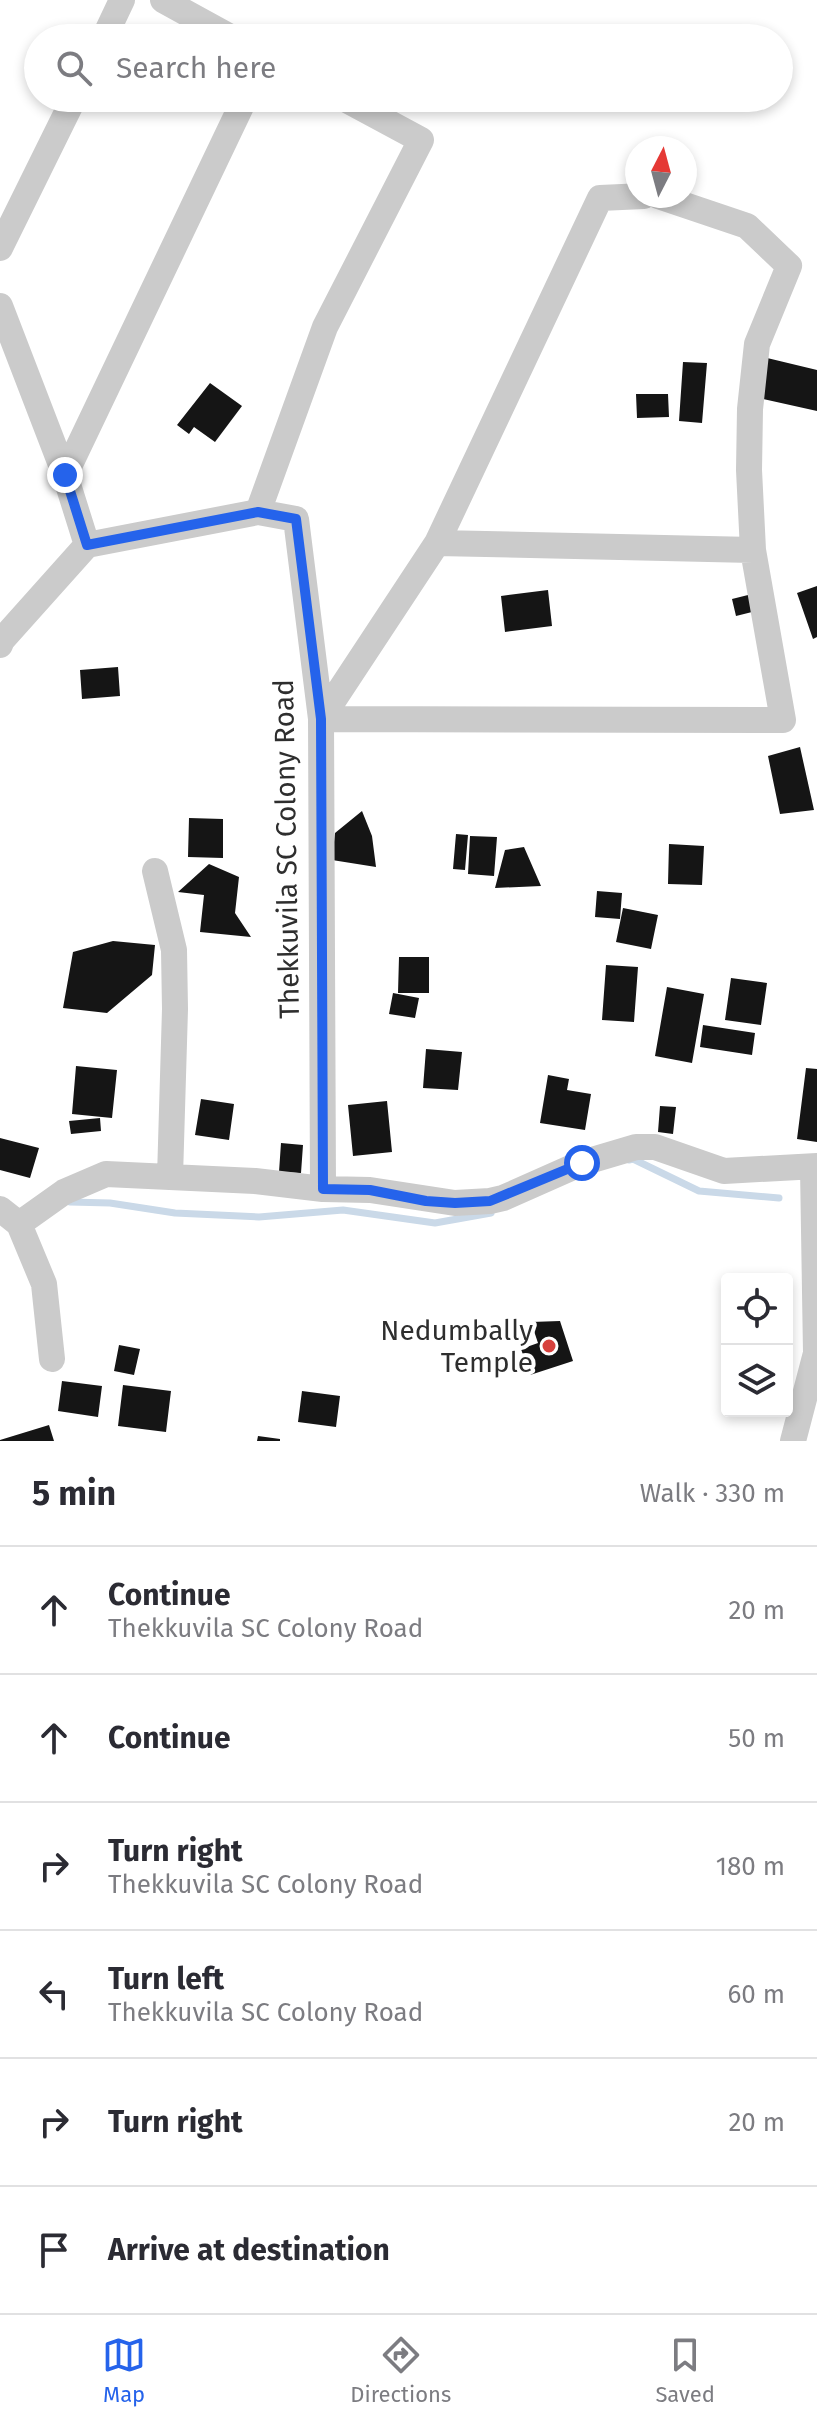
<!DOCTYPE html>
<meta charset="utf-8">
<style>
:root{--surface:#fff;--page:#f7f7f7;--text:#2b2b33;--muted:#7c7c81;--line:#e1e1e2;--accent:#2563eb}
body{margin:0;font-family:"Fira Sans",sans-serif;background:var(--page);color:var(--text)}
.controls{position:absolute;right:24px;bottom:24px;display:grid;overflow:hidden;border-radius:8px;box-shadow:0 4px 12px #0003}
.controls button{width:72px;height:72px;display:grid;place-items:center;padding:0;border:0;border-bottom:2px solid var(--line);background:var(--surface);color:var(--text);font:40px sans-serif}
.compass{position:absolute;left:625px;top:136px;width:72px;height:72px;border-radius:50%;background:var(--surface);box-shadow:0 4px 12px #0003;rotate:6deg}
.stop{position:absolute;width:24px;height:24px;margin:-18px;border:6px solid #2563eb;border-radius:50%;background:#fff}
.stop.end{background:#2563eb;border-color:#fff;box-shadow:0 2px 8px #0008}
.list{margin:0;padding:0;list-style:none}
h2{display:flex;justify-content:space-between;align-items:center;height:104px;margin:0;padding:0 32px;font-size:34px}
h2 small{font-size:26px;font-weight:400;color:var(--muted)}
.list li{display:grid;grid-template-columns:52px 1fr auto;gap:24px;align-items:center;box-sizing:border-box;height:128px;padding:0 32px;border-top:2px solid var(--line)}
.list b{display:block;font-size:30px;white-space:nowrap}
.list p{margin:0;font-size:26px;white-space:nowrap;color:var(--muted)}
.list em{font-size:26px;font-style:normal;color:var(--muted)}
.icon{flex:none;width:44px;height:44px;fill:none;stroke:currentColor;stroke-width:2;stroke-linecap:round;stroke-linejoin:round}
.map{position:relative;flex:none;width:817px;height:1441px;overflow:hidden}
.search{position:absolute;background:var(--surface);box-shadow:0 4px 12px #0003;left:24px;right:24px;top:24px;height:88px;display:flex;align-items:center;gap:20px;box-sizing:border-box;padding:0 28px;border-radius:44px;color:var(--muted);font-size:30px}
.sheet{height:872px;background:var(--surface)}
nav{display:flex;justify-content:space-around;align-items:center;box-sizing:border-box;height:112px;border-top:2px solid var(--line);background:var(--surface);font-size:22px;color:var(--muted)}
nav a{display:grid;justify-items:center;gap:4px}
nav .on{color:var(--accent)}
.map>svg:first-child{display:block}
</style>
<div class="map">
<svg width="817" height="1441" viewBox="0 0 817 1441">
<rect width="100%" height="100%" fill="#fff"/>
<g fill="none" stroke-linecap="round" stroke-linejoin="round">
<!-- stream -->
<path stroke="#cad9e8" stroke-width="7" d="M629,1160L633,1159L699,1191L779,1198
M70,1202L110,1203L175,1213L259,1217L343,1210L435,1223L491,1213"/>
</g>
<!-- building -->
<path fill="#151515" d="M763,357L817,370V411L754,397Z
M683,362L707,363L702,423L679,421Z
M210,383L242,406L215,442L194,427L189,434L177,425Z
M636,394H668L669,417L637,418Z
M817,586V637L813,639L797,593Z
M548,590L552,626L505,632L501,596Z
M752,594L756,611L736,616L732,599Z
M118,667L120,696L82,699L80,670Z
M800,747L814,810L780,814L768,756Z
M362,811L372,836L376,867L332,860L335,833Z
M189,818L223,819V858L188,857Z
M456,834L468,835L465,870L453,869Z
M470,836L497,837L494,876L468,874Z
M669,844L704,846L702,885L668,884Z
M524,847L541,886L495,888L505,850Z
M209,864L239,877L235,913L251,937L200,932L204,895L178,892Z
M597,891L622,893L620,919L595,917Z
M623,908L658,915L651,949L616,942Z
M113,941L155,945L152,975L107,1013L63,1008L73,952Z
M399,957H429V993H398Z
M606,965L638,967L634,1022L602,1020Z
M731,978L767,983L761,1025L725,1020Z
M667,987L704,994L692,1063L655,1056Z
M393,993L419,998L415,1018L389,1014Z
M703,1025L755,1033L752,1055L700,1047Z
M426,1049L462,1052L458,1090L423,1088Z
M76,1066L117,1070L112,1118L72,1114Z
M806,1068L817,1069V1142L797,1139Z
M548,1075L569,1079L567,1090L591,1094L585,1130L540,1123Z
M201,1099L234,1104L229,1140L195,1135Z
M387,1101L392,1152L353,1156L348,1105Z
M660,1106L676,1107L673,1134L658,1132Z
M100,1118L101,1131L71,1134L69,1121Z
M0,1138L39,1148L30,1178L0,1170Z
M281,1143L303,1145L301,1173L279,1172Z
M560,1321L573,1361L530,1375L521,1349L538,1343L531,1322Z
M119,1345L140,1349L134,1375L114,1371Z
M62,1381L102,1386L98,1417L58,1411Z
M123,1385L171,1391L166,1432L118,1426Z
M302,1391L340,1396L336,1427L298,1422Z
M49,1425L54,1441H0V1440Z
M258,1436L280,1439V1441H257Z"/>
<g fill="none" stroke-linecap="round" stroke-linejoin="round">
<!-- minor -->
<path stroke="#cbcbcb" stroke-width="26" d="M163,0L232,38
M104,38L122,0
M0,248L74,98
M0,306L65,475L87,545
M65,475L245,98
M258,512L325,327L421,140L343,98
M437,543L753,550
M0,645L2,640L87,545L258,512L296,519L321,719L323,1189
M321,719L783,720L753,550L749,470L750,409L757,344L789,266L747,226L658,196
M321,719L437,543L600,198L644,196
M155,871L174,950L175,1009L170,1177
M0,1209L19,1224L64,1192L106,1174L255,1181L323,1189L370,1190L455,1203L490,1201L503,1198L582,1163L636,1147H655L724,1171L817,1166
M19,1224L44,1284L52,1359
M793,1441L816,1353L813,1168"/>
</g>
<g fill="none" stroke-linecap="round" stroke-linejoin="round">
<!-- route -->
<path stroke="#2563eb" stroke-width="10" d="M65,475L87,545L258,512L296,519L321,719L323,1189L370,1190L426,1201L455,1203L490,1201L582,1163"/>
</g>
<!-- markers -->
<circle fill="#d7413d" stroke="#fff" stroke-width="3" cx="549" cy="1346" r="8"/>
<g text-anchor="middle" stroke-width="8" stroke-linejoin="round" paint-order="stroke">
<!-- street labels -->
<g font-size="28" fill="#2e2e2e" stroke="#fff">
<text transform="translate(286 849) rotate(-91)" y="10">Thekkuvila SC Colony Road</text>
</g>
<!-- poi labels -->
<g font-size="28" fill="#2e2e2e" stroke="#fff" text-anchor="end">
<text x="533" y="1340">Nedumbally<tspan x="533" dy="32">Temple</tspan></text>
</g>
</g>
</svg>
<div class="controls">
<button><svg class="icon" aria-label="locate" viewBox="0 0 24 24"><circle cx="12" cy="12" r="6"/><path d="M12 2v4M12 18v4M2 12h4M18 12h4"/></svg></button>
<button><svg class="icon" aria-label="layers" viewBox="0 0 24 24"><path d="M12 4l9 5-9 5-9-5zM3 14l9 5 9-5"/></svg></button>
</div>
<svg class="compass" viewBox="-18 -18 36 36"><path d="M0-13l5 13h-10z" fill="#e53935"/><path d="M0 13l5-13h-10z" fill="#7c7c81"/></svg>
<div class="stop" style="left:582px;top:1163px"></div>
<div class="stop end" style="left:65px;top:475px"></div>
<div class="search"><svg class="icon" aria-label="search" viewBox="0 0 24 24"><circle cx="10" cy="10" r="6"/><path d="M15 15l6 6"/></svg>Search here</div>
</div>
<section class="sheet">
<h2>5 min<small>Walk · 330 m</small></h2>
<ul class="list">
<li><svg class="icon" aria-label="ahead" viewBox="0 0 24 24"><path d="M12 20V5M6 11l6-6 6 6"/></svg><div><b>Continue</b><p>Thekkuvila SC Colony Road</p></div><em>20 m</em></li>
<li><svg class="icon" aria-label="ahead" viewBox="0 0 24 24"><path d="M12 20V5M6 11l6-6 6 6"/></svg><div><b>Continue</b></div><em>50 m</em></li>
<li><svg class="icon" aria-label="right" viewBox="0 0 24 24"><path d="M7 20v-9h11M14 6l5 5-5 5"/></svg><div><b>Turn right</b><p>Thekkuvila SC Colony Road</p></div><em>180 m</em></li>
<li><svg class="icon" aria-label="left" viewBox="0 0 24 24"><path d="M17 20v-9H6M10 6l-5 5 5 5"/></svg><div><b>Turn left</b><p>Thekkuvila SC Colony Road</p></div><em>60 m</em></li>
<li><svg class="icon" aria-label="right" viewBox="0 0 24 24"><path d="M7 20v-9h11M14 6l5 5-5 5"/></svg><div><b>Turn right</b></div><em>20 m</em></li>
<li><svg class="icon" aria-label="arrive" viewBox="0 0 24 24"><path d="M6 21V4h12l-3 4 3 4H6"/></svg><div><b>Arrive at destination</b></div></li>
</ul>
</section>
<nav>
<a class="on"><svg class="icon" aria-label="map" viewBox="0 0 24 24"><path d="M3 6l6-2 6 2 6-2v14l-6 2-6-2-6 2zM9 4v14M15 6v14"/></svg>Map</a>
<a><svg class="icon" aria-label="directions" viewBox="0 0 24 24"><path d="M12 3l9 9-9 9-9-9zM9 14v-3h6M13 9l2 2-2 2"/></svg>Directions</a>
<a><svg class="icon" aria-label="saved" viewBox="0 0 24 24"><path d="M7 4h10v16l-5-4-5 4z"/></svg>Saved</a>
</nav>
